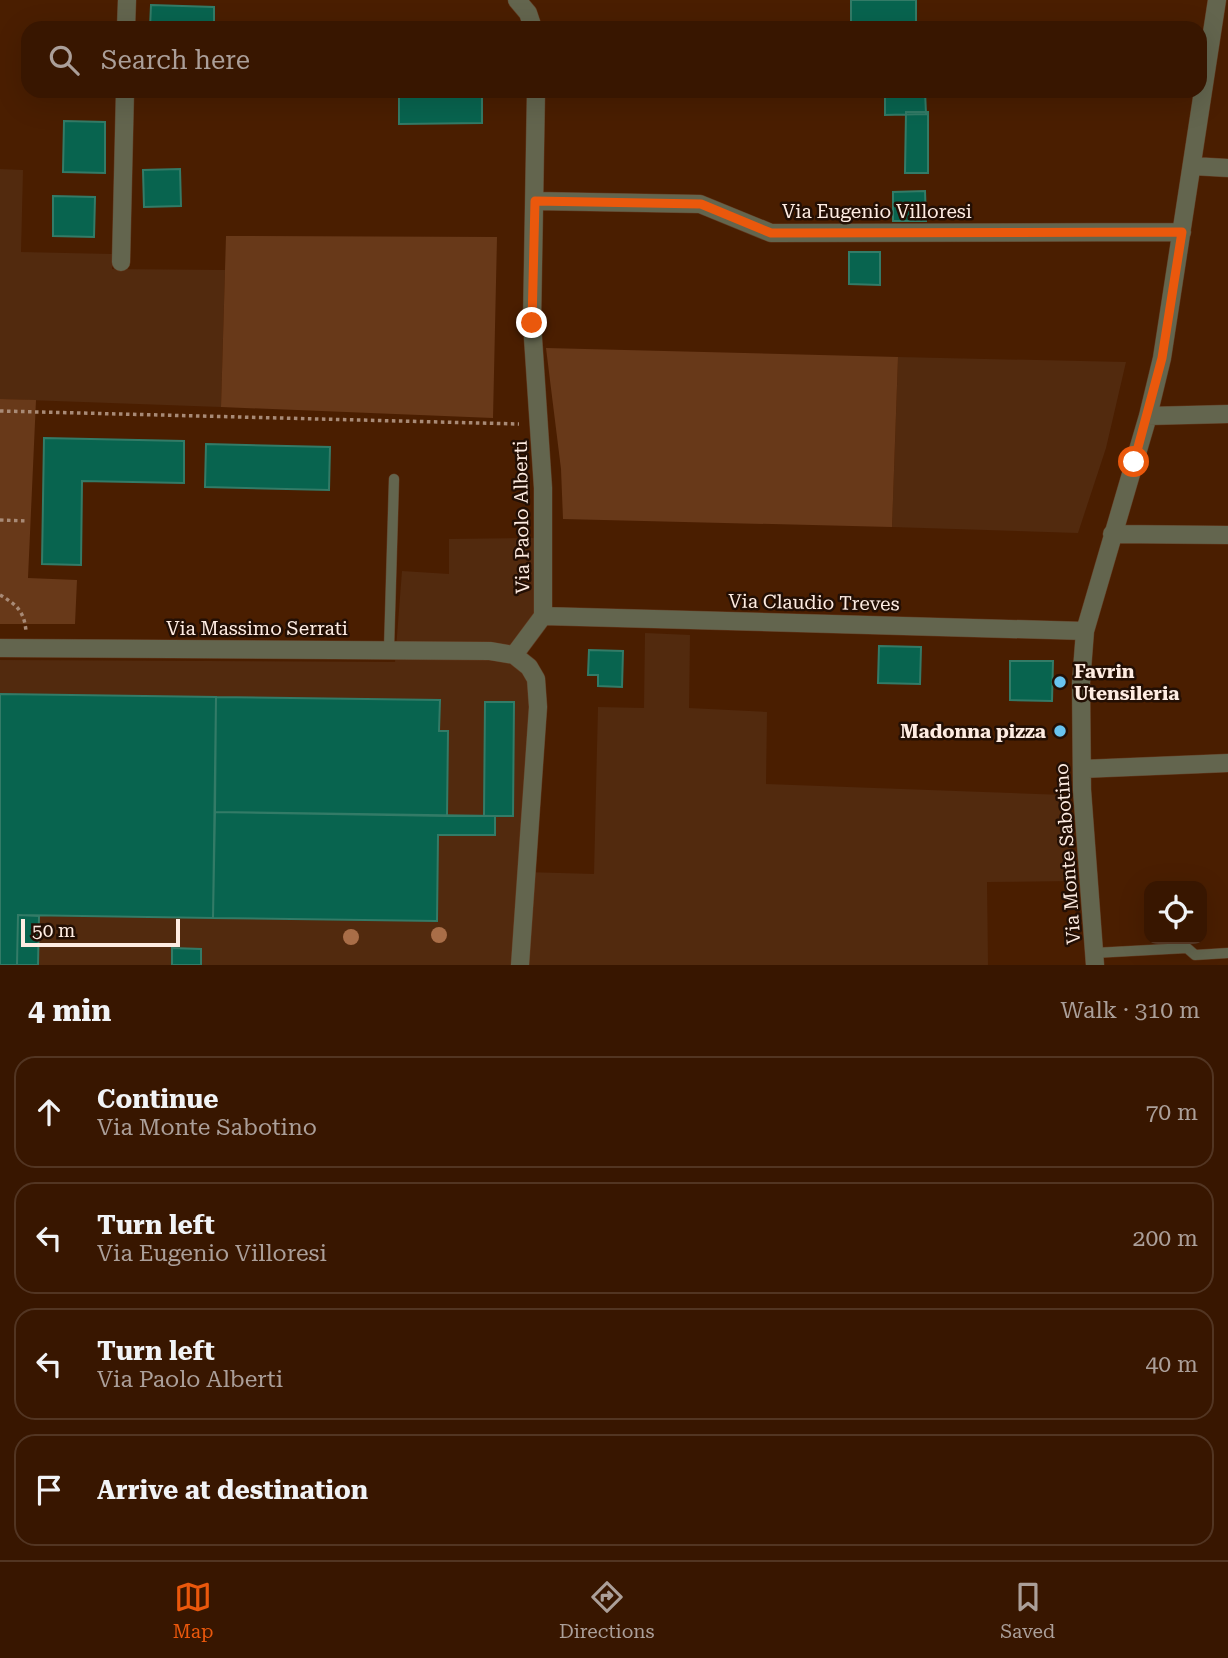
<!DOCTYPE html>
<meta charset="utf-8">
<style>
:root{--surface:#381600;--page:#43230f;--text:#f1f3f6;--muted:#ab9f99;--line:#523522;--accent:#ea580c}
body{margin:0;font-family:"Roboto Serif",serif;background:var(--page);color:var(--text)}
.controls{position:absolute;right:21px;bottom:21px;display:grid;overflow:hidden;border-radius:14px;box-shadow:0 7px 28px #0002}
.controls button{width:63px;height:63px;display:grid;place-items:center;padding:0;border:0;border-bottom:2px solid var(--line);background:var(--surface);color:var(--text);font:35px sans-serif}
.scale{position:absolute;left:21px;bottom:18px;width:159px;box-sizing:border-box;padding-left:7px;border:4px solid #feece2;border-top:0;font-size:19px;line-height:24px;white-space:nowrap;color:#feece2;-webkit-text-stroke:5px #230f04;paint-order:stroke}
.stop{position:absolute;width:21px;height:21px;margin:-16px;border:5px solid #ea580c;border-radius:50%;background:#fff}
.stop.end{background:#ea580c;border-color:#fff;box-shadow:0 2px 7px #0008}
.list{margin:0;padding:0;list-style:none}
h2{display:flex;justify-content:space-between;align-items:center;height:91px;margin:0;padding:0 28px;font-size:30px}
h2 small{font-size:23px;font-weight:400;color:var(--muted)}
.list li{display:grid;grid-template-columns:46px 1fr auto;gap:21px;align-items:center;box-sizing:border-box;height:112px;margin:0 14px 14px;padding:0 14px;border:2px solid var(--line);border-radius:21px}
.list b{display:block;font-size:26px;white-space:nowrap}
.list p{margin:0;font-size:23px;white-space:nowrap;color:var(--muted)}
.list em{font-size:23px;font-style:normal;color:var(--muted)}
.icon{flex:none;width:38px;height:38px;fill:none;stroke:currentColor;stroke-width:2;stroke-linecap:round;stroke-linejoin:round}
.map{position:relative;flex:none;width:1228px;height:965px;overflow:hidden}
.search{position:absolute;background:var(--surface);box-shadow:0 7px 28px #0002;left:21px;right:21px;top:21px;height:77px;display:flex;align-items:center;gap:18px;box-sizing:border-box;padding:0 24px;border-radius:21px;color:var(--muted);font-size:26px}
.sheet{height:595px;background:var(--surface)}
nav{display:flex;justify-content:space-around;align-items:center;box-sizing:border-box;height:98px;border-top:2px solid var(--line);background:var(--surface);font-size:19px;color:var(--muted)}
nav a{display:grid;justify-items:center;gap:4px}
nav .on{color:var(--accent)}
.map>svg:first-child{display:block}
</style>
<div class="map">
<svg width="1228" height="965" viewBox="0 0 1228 965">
<rect width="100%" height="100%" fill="#4a1e00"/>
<!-- built -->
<path fill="#522a0e" d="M0,169L23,170L21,252L112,254V269L225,270L221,407L0,399Z
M898,357L1126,362L1106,448L1078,533L892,527Z
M542,538L539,622L514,661L531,682L525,872L594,874L598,707L644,708L645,633L690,635L689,708L767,712L766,784L1065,795L1074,881L987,882L988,965H0V660L395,662L402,571L449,574V539Z"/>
<!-- green -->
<path fill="#683919" d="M226,236L497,237L493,418L221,407Z
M546,348L898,357L892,527L563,519L561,469Z
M0,399L36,400L28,578L77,580L75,624H0Z"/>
<!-- building -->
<path fill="#08644f" stroke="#337b67" stroke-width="2" d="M851,0H916V28H851Z
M151,5L214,7V28H150Z
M399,91H482V123L399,124Z
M885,91H925L926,114L885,115Z
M906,112H928V173H905Z
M64,121L105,122V173L63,172Z
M180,169L181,206L144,207L143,170Z
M925,191L926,221H893V192Z
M53,196L95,197L94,237L53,236Z
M849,252H880V285L849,284Z
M44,438L184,441V483L82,481L81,565L42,564Z
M206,444L330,447L329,490L205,487Z
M879,646L921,647L920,684L878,683Z
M589,650L623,651L622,687L598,686V675H588Z
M1010,661H1053L1052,701L1010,700Z
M0,694L216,697L213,918L18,915L17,965H0Z
M216,697L440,700L439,731H448L447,816L215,812Z
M485,702H514L513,816H484Z
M215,812L495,816V835H438L437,921L213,918Z
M18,915L39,916L38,965H17Z
M172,948L201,949V965H172Z"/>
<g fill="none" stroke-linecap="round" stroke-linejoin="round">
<!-- lane casing -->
<g stroke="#633b20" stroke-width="11">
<path id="lane" d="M389,649L394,479
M1094,953L1187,948L1195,955L1228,953"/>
</g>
<!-- street casing -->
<g stroke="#633b20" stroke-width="19">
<path id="street" d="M517,0L528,13L533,28
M126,28L127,0
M1192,166L1228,168
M535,201L700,204L771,233L1182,232
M121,262L125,91
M1148,416L1228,414
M1112,534L1228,535
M543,616L1085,631
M0,648L490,651L514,655L529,667L536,679L538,707L520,965
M514,655L543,616V488L532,323L536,91
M1082,769L1228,763
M1095,965L1082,790L1081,683L1085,631L1148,416L1162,358L1217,0"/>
</g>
<!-- path -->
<path stroke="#a88a76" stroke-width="3.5" stroke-dasharray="3.5 3.5" stroke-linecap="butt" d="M0,411L519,424
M0,520L28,521
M0,595C17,605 24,611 26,631"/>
<!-- lane -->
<use href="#lane" stroke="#63654e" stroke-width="10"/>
<!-- street -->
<use href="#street" stroke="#63654e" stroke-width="18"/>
</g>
<!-- trees -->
<g fill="#a96e48">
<circle cx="439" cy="935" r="8"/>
<circle cx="351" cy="937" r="8"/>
</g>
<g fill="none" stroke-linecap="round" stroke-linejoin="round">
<!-- route -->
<path stroke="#ea580c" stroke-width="9" d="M532,323L535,201L701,204L771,233L1182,232L1162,358L1134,462"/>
</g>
<!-- markers -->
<g fill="#69c4f0" stroke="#230f04" stroke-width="2.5">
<circle cx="1060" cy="682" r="7"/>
<circle cx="1060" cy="731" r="7"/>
</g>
<g text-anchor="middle" stroke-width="5" stroke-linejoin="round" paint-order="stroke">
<!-- street labels -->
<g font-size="19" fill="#feece2" stroke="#230f04">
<text x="877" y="218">Via Eugenio Villoresi</text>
<text transform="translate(521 517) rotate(-91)" y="7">Via Paolo Alberti</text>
<text transform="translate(814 602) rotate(1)" y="7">Via Claudio Treves</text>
<text x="257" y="635">Via Massimo Serrati</text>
<text transform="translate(1067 854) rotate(-94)" y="7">Via Monte Sabotino</text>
</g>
<!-- poi labels -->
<g font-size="19" font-weight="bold" fill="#feece2" stroke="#230f04" text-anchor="start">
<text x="1074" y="678">Favrin<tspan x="1074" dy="22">Utensileria</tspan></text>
<text x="1046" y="738" text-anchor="end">Madonna pizza</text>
</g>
</g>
</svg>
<div class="controls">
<button><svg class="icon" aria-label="locate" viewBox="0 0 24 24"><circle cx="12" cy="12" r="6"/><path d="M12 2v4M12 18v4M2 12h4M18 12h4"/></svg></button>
</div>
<div class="scale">50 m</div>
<div class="stop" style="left:1134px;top:462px"></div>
<div class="stop end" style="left:532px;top:323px"></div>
<div class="search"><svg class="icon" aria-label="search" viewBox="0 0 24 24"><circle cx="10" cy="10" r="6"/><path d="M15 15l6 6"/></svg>Search here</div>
</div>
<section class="sheet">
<h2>4 min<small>Walk · 310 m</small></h2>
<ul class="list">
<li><svg class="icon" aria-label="ahead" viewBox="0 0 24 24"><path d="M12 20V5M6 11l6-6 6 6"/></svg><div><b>Continue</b><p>Via Monte Sabotino</p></div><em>70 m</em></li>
<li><svg class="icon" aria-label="left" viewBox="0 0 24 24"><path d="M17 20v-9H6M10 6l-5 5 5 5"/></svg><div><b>Turn left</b><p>Via Eugenio Villoresi</p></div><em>200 m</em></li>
<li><svg class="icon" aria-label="left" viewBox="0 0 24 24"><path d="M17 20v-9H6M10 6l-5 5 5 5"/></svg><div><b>Turn left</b><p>Via Paolo Alberti</p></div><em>40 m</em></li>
<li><svg class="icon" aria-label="arrive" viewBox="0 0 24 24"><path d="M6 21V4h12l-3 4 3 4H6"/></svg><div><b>Arrive at destination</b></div></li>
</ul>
</section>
<nav>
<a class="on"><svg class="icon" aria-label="map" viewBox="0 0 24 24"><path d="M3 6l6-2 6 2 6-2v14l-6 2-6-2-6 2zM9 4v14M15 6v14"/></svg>Map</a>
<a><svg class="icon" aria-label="directions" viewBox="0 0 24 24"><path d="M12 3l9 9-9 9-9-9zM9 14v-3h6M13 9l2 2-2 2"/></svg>Directions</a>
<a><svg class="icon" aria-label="saved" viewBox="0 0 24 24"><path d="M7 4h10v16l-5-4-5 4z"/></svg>Saved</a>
</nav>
